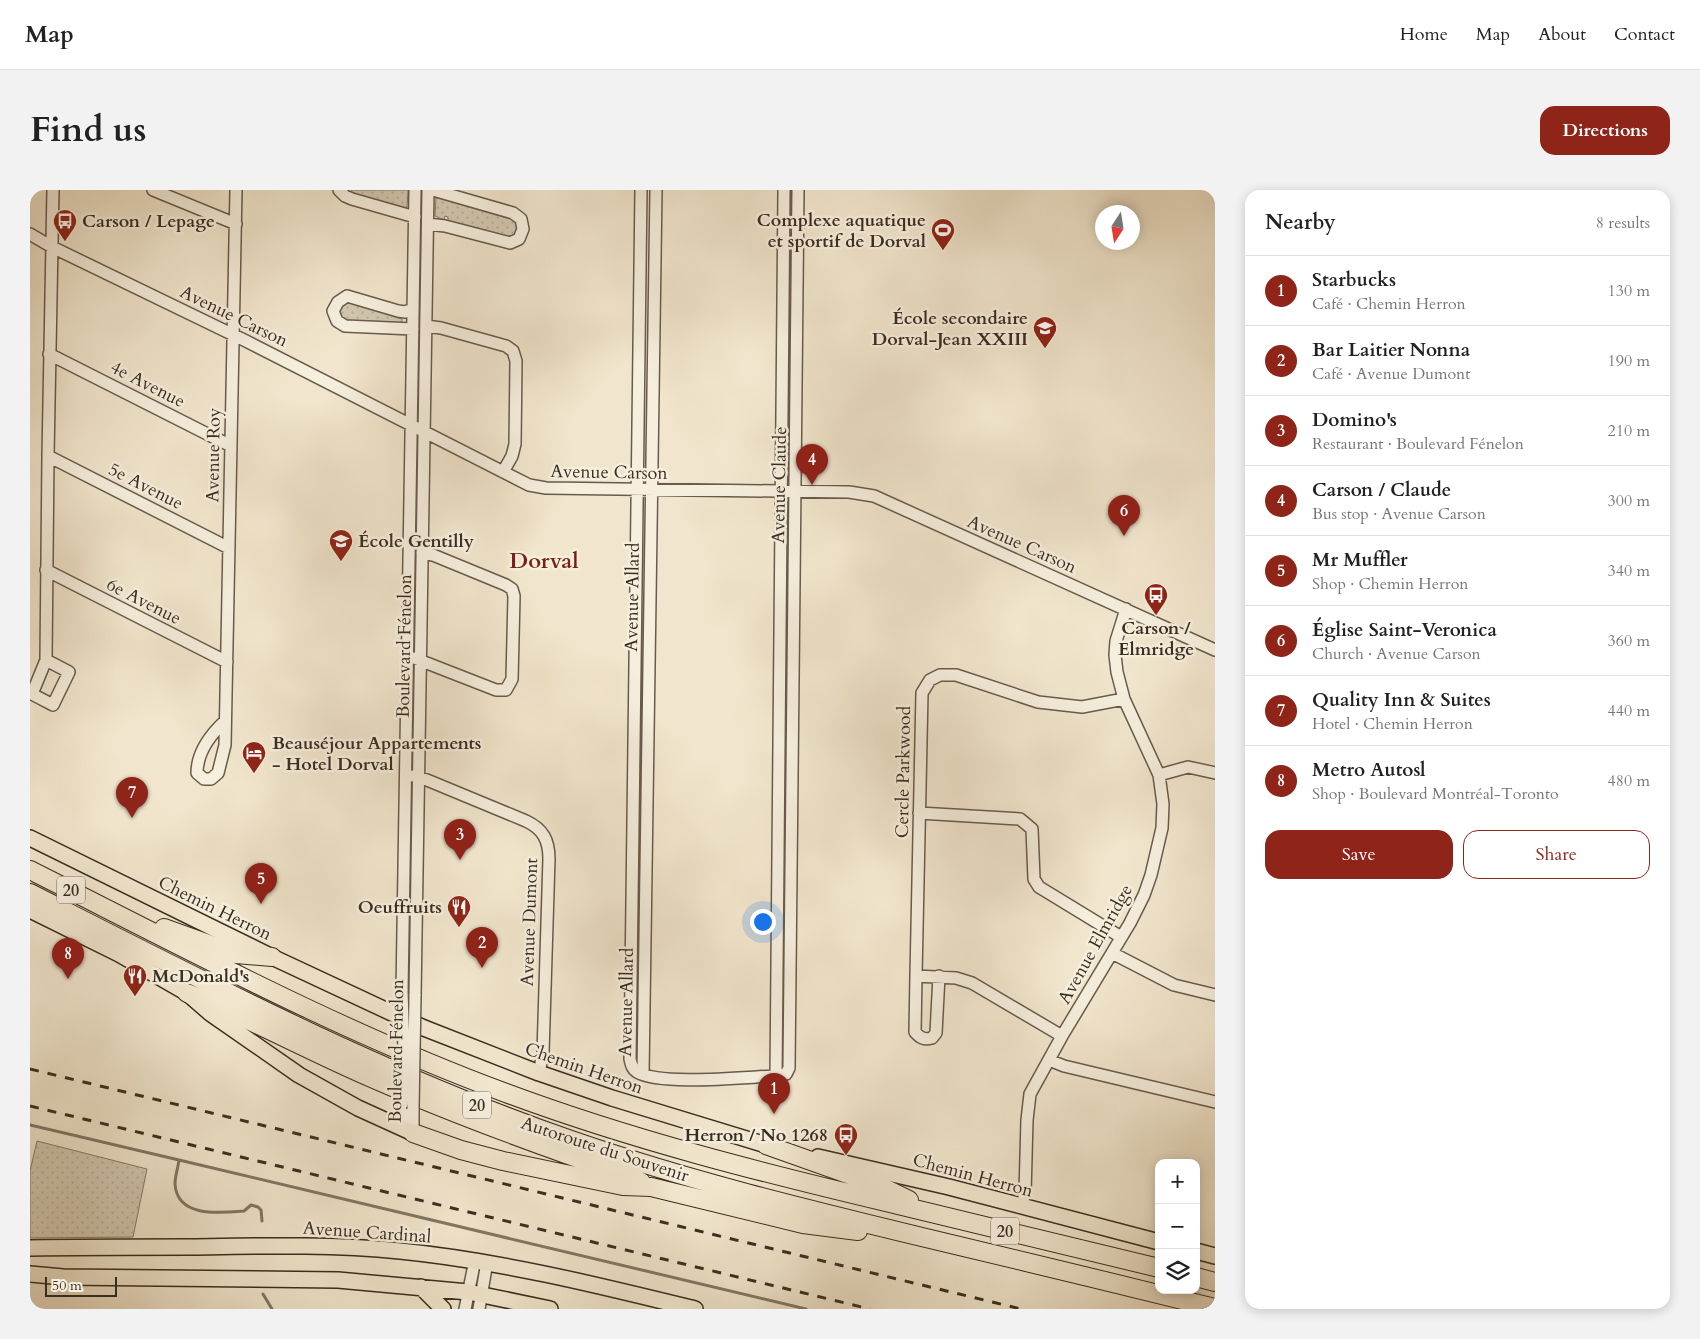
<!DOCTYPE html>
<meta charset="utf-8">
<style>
:root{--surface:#fff;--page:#f2f2f2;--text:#222;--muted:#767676;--line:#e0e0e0;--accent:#8f2418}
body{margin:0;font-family:Cardo,serif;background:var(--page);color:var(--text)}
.controls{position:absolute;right:15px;bottom:15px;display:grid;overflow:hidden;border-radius:10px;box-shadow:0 2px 12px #0003}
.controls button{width:45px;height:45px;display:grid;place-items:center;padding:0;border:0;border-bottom:1px solid var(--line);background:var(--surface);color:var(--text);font:25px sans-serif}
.compass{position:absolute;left:1065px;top:15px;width:45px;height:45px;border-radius:50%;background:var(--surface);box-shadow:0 2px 12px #0003;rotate:192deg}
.scale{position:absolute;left:15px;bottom:12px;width:72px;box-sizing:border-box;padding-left:5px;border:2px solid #3a2d21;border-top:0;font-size:14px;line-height:18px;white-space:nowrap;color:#3a2d21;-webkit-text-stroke:4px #f6efde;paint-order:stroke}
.you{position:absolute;left:732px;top:731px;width:18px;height:18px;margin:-12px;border:4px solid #fff;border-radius:50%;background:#1a73e8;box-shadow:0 0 0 8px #1a73e833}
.badge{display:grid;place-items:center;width:32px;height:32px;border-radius:50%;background:var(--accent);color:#fff;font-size:16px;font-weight:700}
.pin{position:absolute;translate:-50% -41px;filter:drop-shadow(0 1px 2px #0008)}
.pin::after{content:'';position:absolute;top:26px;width:18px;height:15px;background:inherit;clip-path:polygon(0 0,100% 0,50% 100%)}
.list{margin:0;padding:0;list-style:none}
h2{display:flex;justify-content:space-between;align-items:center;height:65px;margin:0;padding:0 20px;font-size:21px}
h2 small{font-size:16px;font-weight:400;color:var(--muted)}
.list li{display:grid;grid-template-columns:32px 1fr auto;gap:15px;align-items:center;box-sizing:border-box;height:70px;padding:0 20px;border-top:1px solid var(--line)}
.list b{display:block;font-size:19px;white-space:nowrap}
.list p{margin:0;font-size:16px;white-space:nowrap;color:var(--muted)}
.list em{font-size:16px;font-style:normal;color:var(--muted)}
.actions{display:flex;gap:10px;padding:15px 20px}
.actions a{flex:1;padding:11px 0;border:1px solid var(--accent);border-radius:15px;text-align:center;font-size:18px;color:var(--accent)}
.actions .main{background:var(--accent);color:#fff}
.icon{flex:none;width:28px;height:28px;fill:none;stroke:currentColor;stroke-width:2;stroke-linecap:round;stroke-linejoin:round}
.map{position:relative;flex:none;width:1185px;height:1119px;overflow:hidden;border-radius:15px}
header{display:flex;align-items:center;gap:30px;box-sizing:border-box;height:70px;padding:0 25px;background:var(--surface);border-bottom:1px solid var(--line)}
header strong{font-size:24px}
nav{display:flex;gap:28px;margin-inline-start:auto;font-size:18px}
.intro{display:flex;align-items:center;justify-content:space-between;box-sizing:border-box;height:120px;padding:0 30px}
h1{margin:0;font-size:35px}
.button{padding:12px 22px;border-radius:15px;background:var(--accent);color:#fff;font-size:18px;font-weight:700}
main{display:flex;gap:30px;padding:0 30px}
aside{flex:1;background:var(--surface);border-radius:15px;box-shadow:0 2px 12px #0003}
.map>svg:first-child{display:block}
</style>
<header>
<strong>Map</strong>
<nav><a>Home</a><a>Map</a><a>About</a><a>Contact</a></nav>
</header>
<div class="intro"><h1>Find us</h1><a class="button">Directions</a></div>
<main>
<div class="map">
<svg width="1185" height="1119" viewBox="0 0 1185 1119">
<defs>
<pattern id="grass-dots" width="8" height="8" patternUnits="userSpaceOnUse" patternTransform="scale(1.25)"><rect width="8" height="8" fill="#d2c7b0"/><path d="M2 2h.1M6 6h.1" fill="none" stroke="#b5ab97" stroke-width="1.8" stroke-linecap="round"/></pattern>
</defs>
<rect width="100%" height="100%" fill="#f1e6cd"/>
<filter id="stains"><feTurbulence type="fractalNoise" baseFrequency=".004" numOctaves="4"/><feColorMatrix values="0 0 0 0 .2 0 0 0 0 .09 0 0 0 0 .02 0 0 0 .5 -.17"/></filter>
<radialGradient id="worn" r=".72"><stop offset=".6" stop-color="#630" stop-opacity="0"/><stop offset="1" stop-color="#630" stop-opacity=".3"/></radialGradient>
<!-- grass -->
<path fill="url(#grass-dots)" stroke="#867a68" d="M316,0H378L377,17L372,18L320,3Z
M406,7L482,28C487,33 489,37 486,44L478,48L418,31V27L415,26L414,30L405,26Z
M318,112L372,129V133L319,132C312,129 309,126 310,118L315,113Z
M7,951L117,979L103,1047L0,1048V981Z"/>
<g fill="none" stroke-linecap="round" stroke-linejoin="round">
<!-- stream -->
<path stroke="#837665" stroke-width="3" d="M0,935L149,970C148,978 145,986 145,994C147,1028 190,1023 214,1021L221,1015L228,1017L231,1020L232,1031
M149,970L776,1119
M233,1104L242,1119"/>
<!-- minor casing -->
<g stroke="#685b4c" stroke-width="14">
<path id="minor" d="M123,0L206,34
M309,0L315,6L322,9L385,27
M611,0L600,869C601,874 602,879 607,882C631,896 716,887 746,886L756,884L759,878L768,0
M398,34L415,36L480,53L489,49L493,39L491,29L483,23L403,0
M0,44L22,57L216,151L499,295L516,298L819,302L844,306L1185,460
M396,136L411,138L476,156L483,161L486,171L485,254L482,266L473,282
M383,139L315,136L307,131L303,121L308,112L317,106L368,121L375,122L383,119
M19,164L201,256
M18,266L199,358
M16,380L197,472
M384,468L466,500H476L482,489L484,406L482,399L476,395L403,365L392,363
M16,470L39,482L23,515L2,504L16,470L18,266L23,0
M195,531C180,545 167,562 167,583L174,589H181L188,583L195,555L206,0
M1129,585L1158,577L1185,583
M383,586L397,590L496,631C513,639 519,650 519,669L513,863L509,883
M889,623L990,629L1002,639L1004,689L1009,697L1091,747
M1082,763L1144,795L1185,805
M886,786L885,842C890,848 894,850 902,848L906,843L909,786
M372,801L385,0
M385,806L398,0
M1032,846L942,793L926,788L886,786L892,503L900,490L910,485H926L1008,512L1052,517L1094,509
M1019,870L1034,876L1185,912
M613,884L626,0
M746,886L754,0
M372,914L373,939
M383,943V919
M992,1016L995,1003L997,930L1000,904L1032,846L1100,733L1114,705L1121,685L1132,638L1133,614L1129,585L1094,509L1087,482L1085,465L1086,451L1096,419
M435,1119L445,1070
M449,1119L457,1072"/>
</g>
<!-- major casing -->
<g stroke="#3a2d21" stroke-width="18">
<path id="major" d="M0,648L242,767L394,838L509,883L582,908L746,958
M0,720L89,764L157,803L180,823L269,885L328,918L383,943
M788,967L919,997L1129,1052
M0,1058C53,1057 106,1057 158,1057C229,1056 299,1054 370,1061C470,1071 567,1095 665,1119
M1166,1061L1185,1066
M0,1084L33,1087L308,1090L438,1102L520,1119
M391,1097L413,1119"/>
</g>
<!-- highway casing -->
<g stroke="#3a2d21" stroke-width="20">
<path id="highway" d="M0,680C157,759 311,842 476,903C602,950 733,983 864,1014C953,1036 1041,1057 1129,1078
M0,703C177,793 353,885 541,950C657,990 776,1019 896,1048C992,1071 1089,1094 1185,1118
M134,738L206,764L242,767
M157,803C221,829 281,862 344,889C426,925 511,956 596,985L611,992
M383,943L431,960L473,971L593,996L621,997L773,1034L828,1041
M736,955L846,994L879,1010
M1166,1087L1185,1092"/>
</g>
<!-- minor -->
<use href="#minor" stroke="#f6efde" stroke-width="11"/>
<!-- major -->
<use href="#major" stroke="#f1e6cd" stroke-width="15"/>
<!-- highway -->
<use href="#highway" stroke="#f1e6cd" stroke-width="18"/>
<!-- rail -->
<path stroke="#3a2d21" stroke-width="3" stroke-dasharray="9 9" stroke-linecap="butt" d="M0,879L991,1119
M0,916L840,1119"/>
<!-- minor-bridge casing -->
<g stroke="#685b4c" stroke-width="14" stroke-linecap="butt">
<path id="minor-bridge" d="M372,801L374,859L372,914
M383,919L385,806"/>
</g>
<!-- minor-bridge -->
<use href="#minor-bridge" stroke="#f6efde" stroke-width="11"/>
</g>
<!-- icons -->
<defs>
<g id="bus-pin" transform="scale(1.25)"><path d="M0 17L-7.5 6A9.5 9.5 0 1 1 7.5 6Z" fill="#8f2418" stroke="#f6efde"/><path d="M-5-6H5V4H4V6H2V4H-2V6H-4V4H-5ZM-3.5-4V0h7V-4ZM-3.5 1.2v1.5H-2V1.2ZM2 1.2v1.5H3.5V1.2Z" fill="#fff"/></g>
<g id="stadium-pin" transform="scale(1.25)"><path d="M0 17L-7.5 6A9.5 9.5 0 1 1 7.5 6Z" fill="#8f2418" stroke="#f6efde"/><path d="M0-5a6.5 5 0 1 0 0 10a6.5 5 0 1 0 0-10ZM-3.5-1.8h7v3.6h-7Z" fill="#fff"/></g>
<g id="school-pin" transform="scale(1.25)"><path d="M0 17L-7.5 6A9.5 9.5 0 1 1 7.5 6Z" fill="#8f2418" stroke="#f6efde"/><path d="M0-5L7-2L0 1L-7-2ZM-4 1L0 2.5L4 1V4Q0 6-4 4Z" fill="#fff"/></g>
<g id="hotel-pin" transform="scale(1.25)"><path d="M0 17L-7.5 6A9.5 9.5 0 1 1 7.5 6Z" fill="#8f2418" stroke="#f6efde"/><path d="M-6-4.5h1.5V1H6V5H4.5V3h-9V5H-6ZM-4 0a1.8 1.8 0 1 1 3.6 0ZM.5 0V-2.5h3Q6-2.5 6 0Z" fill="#fff"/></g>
<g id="restaurant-pin" transform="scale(1.25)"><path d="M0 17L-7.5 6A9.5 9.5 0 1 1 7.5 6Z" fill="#8f2418" stroke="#f6efde"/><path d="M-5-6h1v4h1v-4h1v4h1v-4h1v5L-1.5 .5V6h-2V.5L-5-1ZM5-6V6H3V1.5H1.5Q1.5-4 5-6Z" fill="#fff"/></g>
</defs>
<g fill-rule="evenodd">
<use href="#bus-pin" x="35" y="31"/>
<use href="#stadium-pin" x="913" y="40"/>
<use href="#school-pin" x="1015" y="138"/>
<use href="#school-pin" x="311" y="351"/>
<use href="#bus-pin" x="1126" y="405"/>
<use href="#hotel-pin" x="224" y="563"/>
<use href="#restaurant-pin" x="429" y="717"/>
<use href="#restaurant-pin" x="105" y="786"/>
<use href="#bus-pin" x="816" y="945"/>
</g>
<g text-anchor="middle" stroke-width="5" stroke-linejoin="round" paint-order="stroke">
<!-- shield labels -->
<g fill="#f6efde" stroke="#72675a" stroke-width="1">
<rect x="27" y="686.5" width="28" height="27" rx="4"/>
<rect x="433" y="901.5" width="28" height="27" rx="4"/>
<rect x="961" y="1027.5" width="28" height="27" rx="4"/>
</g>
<g font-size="16" font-weight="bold" fill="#3a2d21">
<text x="41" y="706">20</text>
<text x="447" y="921">20</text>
<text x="975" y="1047">20</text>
</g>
<!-- poi labels -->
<g font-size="18" font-weight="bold" fill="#3a2d21" stroke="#f6efde" text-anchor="end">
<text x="896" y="36">Complexe aquatique<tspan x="896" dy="21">et sportif de Dorval</tspan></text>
<text x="52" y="37" text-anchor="start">Carson / Lepage</text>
<text x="998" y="134">École secondaire<tspan x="998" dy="21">Dorval-Jean XXIII</tspan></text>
<text x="328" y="357" text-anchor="start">École Gentilly</text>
<text x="1126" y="444" text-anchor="middle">Carson /<tspan x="1126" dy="21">Elmridge</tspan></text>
<text x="242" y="559" text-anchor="start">Beauséjour Appartements<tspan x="242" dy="21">- Hotel Dorval</tspan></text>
<text x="412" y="723">Oeuffruits</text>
<text x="122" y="792" text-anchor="start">McDonald's</text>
<text x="798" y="951">Herron / No 1268</text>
</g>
<!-- street labels -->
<g font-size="18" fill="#3a2d21" stroke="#f6efde">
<text transform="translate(204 126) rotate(26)" y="6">Avenue Carson</text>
<text transform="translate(118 194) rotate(27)" y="6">4e Avenue</text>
<text transform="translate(183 265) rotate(-89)" y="6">Avenue Roy</text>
<text transform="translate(579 282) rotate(1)" y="6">Avenue Carson</text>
<text transform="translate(749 295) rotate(-89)" y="6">Avenue Claude</text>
<text transform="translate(116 296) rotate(27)" y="6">5e Avenue</text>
<text transform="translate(992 354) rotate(24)" y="6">Avenue Carson</text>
<text transform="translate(602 407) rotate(-89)" y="6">Avenue Allard</text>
<text transform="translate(114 411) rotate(27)" y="6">6e Avenue</text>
<text transform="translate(374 456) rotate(-89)" y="6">Boulevard Fénelon</text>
<text transform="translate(873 582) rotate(-89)" y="6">Cercle Parkwood</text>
<text transform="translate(185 718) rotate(26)" y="6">Chemin Herron</text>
<text transform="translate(499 732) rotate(-88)" y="6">Avenue Dumont</text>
<text transform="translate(1065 754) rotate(-61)" y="6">Avenue Elmridge</text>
<text transform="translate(596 812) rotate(-89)" y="6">Avenue Allard</text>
<text transform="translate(366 861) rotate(-89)" y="6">Boulevard Fénelon</text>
<text transform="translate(554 878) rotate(19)" y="6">Chemin Herron</text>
<text transform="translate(575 959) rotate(18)" y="6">Autoroute du Souvenir</text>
<text transform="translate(943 985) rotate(15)" y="6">Chemin Herron</text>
<text transform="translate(337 1042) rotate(4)" y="6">Avenue Cardinal</text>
</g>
<!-- district labels -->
<g font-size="22" font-weight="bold" fill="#7a1f14" stroke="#f6efde">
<text x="514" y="378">Dorval</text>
</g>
</g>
<rect width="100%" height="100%" filter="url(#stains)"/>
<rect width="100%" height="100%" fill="url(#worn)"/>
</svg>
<div class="controls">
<button>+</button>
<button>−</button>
<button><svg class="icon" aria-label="layers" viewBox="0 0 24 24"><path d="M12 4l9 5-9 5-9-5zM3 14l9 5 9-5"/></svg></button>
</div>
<svg class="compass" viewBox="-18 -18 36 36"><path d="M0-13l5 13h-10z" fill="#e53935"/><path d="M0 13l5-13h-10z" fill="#767676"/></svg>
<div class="scale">50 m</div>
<div class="you"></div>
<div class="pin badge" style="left:744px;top:924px">1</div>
<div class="pin badge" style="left:452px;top:778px">2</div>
<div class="pin badge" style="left:430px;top:670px">3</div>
<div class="pin badge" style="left:782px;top:295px">4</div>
<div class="pin badge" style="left:231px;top:714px">5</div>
<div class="pin badge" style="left:1094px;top:346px">6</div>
<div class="pin badge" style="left:102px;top:628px">7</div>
<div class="pin badge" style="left:38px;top:789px">8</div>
</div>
<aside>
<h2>Nearby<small>8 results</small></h2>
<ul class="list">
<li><span class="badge">1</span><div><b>Starbucks</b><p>Café · Chemin Herron</p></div><em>130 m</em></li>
<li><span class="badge">2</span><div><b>Bar Laitier Nonna</b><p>Café · Avenue Dumont</p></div><em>190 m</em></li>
<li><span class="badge">3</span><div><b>Domino's</b><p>Restaurant · Boulevard Fénelon</p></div><em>210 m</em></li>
<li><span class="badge">4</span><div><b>Carson / Claude</b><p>Bus stop · Avenue Carson</p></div><em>300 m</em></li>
<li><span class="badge">5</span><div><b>Mr Muffler</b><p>Shop · Chemin Herron</p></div><em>340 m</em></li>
<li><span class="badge">6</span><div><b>Église Saint-Veronica</b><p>Church · Avenue Carson</p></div><em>360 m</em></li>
<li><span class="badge">7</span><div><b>Quality Inn &amp; Suites</b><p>Hotel · Chemin Herron</p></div><em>440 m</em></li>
<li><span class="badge">8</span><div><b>Metro Autosl</b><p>Shop · Boulevard Montréal-Toronto</p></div><em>480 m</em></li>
</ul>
<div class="actions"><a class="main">Save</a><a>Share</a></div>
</aside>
</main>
